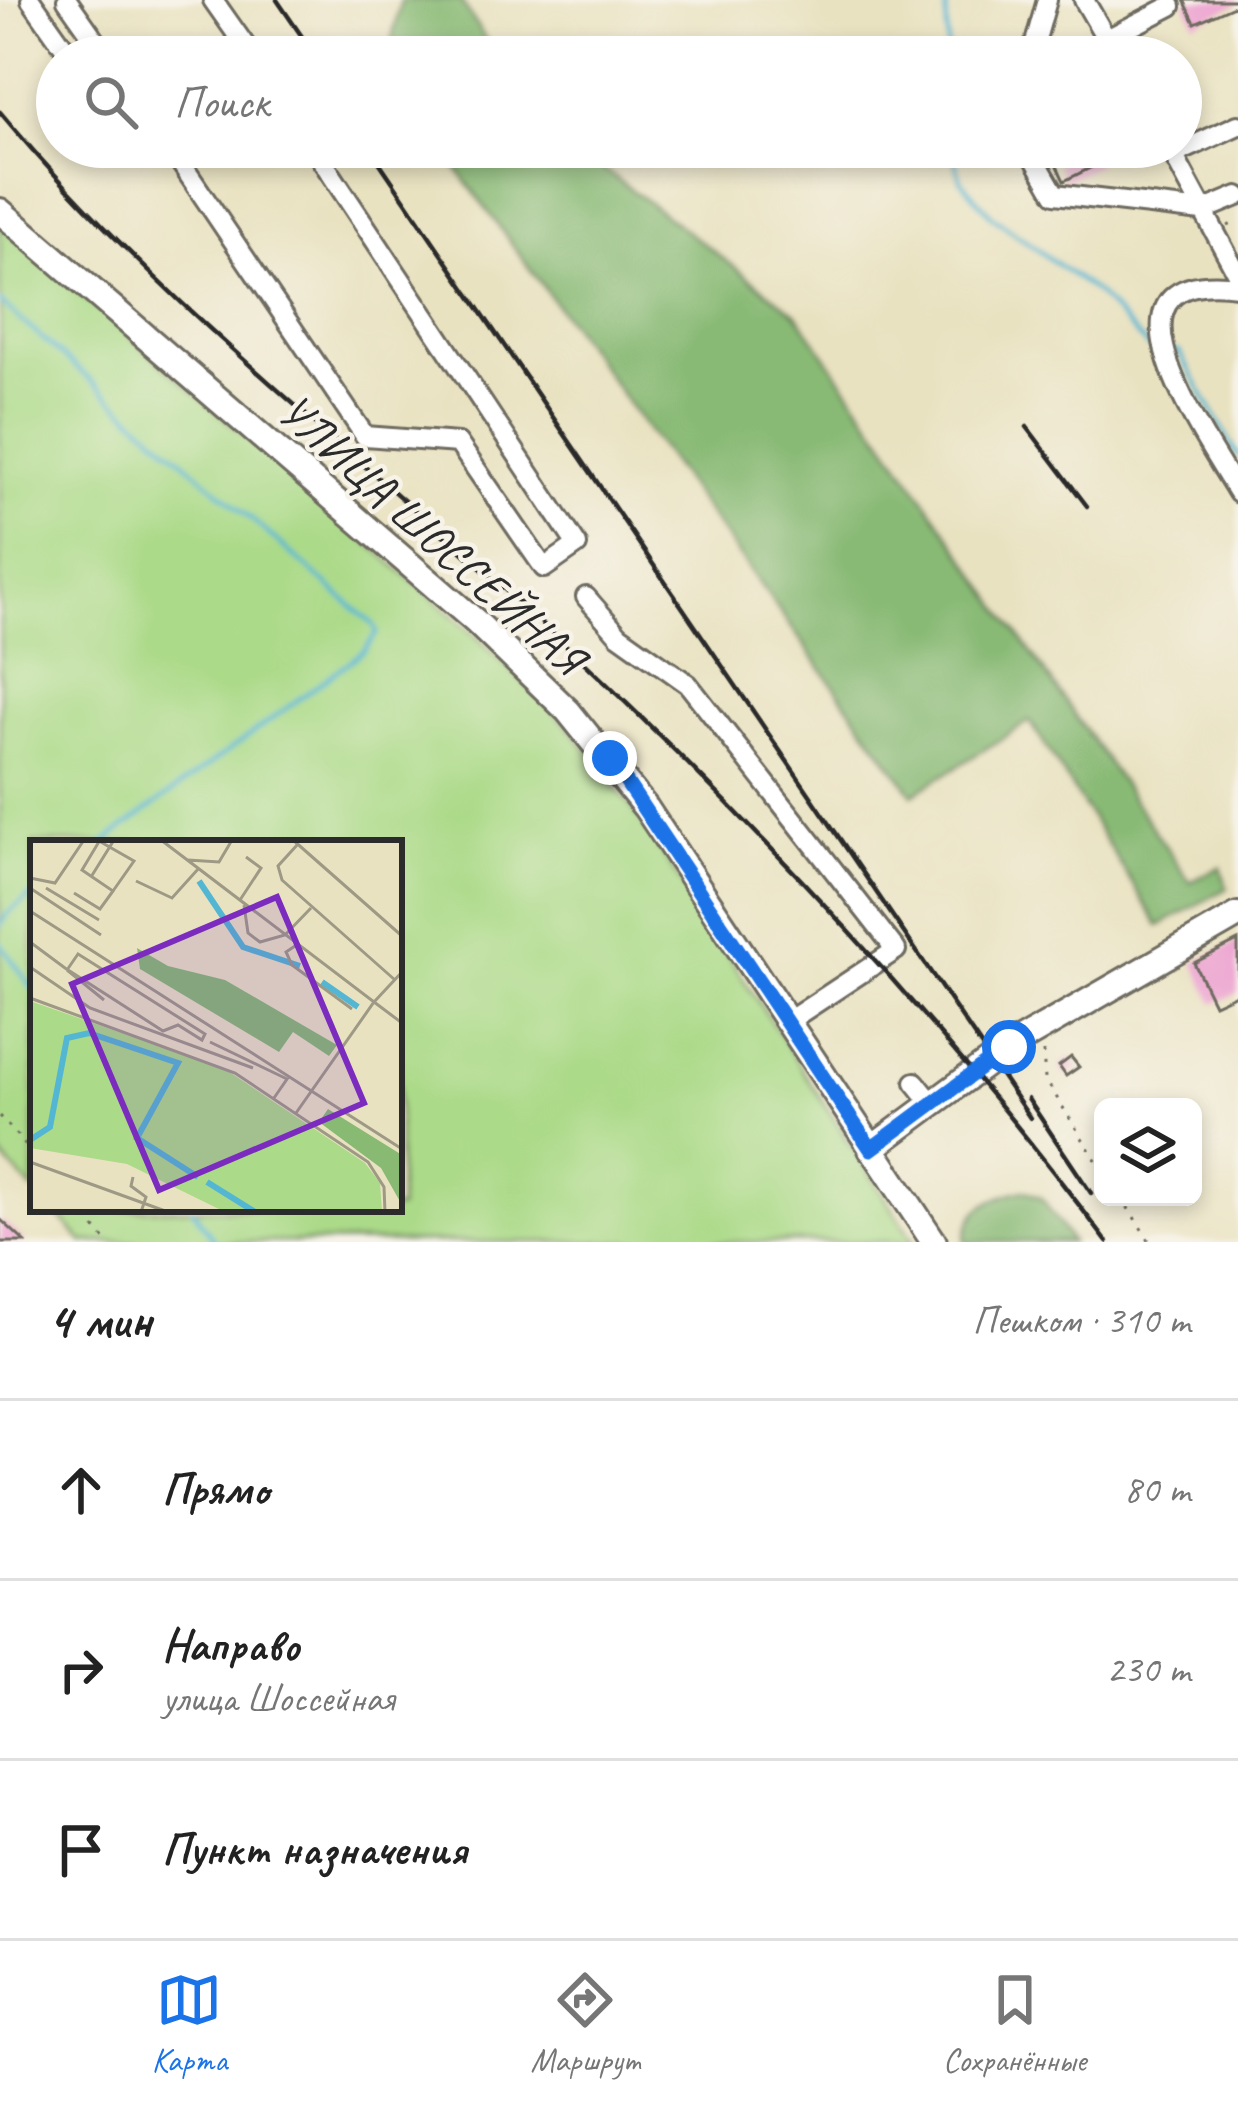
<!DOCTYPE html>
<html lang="ru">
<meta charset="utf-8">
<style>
:root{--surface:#fff;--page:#f2f2f2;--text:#222;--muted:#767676;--line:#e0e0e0;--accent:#1a73e8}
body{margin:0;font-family:Caveat,sans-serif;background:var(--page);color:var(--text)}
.controls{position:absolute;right:36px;bottom:36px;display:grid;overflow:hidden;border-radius:18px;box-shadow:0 6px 18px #0003}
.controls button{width:108px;height:108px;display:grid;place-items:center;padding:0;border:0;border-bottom:3px solid var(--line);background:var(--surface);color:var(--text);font:60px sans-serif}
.stop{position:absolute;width:36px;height:36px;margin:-27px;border:9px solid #1a73e8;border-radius:50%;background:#fff}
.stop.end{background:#1a73e8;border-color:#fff;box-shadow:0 3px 12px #0008}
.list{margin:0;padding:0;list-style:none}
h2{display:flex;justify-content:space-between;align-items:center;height:156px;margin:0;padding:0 48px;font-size:51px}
h2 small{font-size:39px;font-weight:400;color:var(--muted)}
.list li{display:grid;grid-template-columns:78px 1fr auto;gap:36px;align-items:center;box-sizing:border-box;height:180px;padding:0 48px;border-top:3px solid var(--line)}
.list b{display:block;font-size:45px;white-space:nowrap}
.list p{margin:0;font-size:39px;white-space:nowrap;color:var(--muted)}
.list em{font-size:39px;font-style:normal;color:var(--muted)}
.icon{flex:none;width:66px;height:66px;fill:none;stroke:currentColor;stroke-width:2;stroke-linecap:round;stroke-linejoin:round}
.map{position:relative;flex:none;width:1238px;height:1242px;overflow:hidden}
.search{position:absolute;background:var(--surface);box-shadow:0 6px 18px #0003;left:36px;right:36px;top:36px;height:132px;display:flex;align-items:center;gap:30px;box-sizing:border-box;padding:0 42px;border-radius:66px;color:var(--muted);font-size:45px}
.sheet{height:696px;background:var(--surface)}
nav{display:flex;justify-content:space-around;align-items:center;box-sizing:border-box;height:168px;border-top:3px solid var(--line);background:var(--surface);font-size:33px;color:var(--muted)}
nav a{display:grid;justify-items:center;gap:6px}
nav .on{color:var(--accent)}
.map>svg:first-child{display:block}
</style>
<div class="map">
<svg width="1238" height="1242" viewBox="0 0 1238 1242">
<rect width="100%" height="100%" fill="#f7f3e8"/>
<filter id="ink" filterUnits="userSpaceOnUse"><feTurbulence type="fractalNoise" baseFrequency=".00833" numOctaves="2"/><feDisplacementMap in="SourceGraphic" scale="24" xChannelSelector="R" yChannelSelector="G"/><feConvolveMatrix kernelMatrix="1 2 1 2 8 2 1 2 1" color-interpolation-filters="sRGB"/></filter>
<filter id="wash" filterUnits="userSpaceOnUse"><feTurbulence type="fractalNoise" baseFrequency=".004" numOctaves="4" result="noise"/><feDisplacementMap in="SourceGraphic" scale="48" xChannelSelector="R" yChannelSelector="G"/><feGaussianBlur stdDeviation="2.7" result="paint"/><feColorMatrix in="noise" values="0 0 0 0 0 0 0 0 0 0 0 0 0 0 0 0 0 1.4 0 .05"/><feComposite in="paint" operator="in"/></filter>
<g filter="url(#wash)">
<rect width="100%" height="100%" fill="#e9e2c1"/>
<!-- green -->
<path fill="#abda88" stroke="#6b825a" stroke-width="3" d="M0,224L473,633L570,728L637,815L914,1242H83L52,1209H399V843H33V1190L0,1155Z"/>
<!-- forest -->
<path fill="#88ba74" stroke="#5a7250" stroke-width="3" d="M401,0H460L497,57H388Z
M441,147H574L796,313L1190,882L1221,867L1227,888L1159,926L1030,721L913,794Z
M1024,1190L1041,1197L1071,1242H965C968,1207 994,1197 1024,1190Z"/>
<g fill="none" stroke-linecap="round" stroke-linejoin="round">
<!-- stream -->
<path stroke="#53b6d2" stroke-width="4.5" d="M946,0L948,57
M952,147L961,180L992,216L1096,293L1149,348L1161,350
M0,302L374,625L377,633L364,651L103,843
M1173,351L1179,352L1238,456
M0,926L7,914L33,894
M0,943L33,989
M192,1209L216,1242"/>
</g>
<g id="blocks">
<!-- building -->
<path fill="#eda4d1" d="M1184,0H1238V4L1195,23Z
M1058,147H1089L1098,164L1064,181L1056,164L1064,160Z
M1238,941V993L1214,1004L1194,963Z
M1071,1057L1079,1067L1066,1076L1059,1066Z
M0,1219L25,1242H0Z"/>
</g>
</g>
<g filter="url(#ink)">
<use href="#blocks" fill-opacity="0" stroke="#6e6b60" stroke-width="3"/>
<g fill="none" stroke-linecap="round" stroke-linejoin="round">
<!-- minor casing -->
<g stroke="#6e6b60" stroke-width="24">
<path id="minor" d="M31,0L71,57
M67,0L107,57
M213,0L253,57
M1084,0L1117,57
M1107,39L1171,6
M1031,57L1047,0
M133,147L134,149
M170,147L365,436L458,443L544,568L577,545L313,147
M1028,147L1055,194L1202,211L1238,196
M1169,147L1238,275
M1173,155L1238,125
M1238,286C1084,266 1205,437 1238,493
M586,597L619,635L688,684L896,950L787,1022
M915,1082L932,1103"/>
</g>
<!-- major casing -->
<g stroke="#6e6b60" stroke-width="30">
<path id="major" d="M0,211L475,621L568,711L646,808L934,1242
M871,1149L1009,1047L1238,915"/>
</g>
<!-- path -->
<path stroke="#6e6b60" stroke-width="3" stroke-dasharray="3 9" stroke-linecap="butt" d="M1228,226L1238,221
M1043,1052L1045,1079L1103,1171
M0,1116L33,1154
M1121,1197L1150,1242
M79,1209L107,1242"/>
<!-- minor -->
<use href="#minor" stroke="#fff" stroke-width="18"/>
<!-- major -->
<use href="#major" stroke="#fff" stroke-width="24"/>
<!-- rail -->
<path stroke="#2b2b2b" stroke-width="4.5" d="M277,0L316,57
M0,112C168,314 382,472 573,652C766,834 948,1029 1107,1242
M369,147L1030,1118
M1027,427L1087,506
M1028,1099L1091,1193"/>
</g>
</g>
<g fill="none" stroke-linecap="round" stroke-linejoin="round" filter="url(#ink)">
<!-- route -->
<path stroke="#1a73e8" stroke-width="15" d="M610,758L871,1149L1009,1047"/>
</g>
<g text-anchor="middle" stroke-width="9" stroke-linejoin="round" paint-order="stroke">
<!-- street labels -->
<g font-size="48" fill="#2b2b2b" stroke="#f7f3e8">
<text transform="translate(432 533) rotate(42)" y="17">УЛИЦА ШОССЕЙНАЯ</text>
</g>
</g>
<!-- overview -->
<g transform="translate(30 840)">
<rect width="372" height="372" fill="#e9e2c1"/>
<path d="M0,161L195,229L335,323L350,343L352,372H195L97,324L0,308Z" fill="#abda88"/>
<path d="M107,108L138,126L195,140L307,205L299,216L263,192L249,212L110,129ZM298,269L372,315V365L351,328L289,282Z" fill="#88ba74"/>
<path fill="none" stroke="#53b6d2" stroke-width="6" d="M169,41L213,107L270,126M292,142L328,167M0,300L20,287L37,198L59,193L148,223L107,298L168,337M177,342L225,372"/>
<path fill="none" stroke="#9d9985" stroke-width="3" d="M131,0L344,162L372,132M263,0L372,96M69,1L104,21L83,51M268,4L248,26L252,40L365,140M158,20L189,22L202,0M61,37L84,0M0,38L25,43L54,0M106,41L142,58L169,28M0,48L71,95M16,48L69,80M44,53L70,69L83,51L52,30L70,0M210,60L231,28L216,17M214,65L218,93L230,102L255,95L281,68M0,71L372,309M0,102L35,128L133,191L148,185L172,200L175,194L48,114L37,130M268,104L256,112L262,125L322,169M0,127L60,168L223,228M37,130L74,160M0,158L205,233L338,322L354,347L355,372M180,202L257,239L244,258M266,273L344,162L372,183M0,322L138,372M103,337L101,346L116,357L111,372"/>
<path fill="#7b2cbf" fill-opacity="0.15" stroke="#7b2cbf" stroke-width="6" d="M247,57L334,263L129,350L42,144Z"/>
<rect width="372" height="372" fill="none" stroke="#2b2b2b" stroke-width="6"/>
</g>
</svg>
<div class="controls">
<button><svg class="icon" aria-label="layers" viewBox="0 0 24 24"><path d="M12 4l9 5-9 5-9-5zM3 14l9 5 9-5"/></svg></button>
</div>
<div class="stop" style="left:1009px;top:1047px"></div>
<div class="stop end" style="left:610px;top:758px"></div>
<div class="search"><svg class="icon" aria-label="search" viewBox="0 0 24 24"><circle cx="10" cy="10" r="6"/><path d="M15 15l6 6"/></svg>Поиск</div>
</div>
<section class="sheet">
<h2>4 мин<small>Пешком · 310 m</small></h2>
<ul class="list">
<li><svg class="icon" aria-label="ahead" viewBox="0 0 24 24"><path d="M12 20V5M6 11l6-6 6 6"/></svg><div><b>Прямо</b></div><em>80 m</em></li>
<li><svg class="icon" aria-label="right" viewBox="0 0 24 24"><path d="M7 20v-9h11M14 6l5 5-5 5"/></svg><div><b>Направо</b><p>улица Шоссейная</p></div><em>230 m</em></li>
<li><svg class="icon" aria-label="arrive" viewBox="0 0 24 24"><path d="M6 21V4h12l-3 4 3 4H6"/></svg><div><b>Пункт назначения</b></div></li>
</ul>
</section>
<nav>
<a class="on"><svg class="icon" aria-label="map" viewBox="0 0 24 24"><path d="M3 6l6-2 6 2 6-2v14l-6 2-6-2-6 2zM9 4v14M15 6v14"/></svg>Карта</a>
<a><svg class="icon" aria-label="directions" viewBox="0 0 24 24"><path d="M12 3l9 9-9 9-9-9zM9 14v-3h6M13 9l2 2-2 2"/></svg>Маршрут</a>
<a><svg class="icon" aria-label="saved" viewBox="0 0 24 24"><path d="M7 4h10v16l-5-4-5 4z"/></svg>Сохранённые</a>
</nav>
